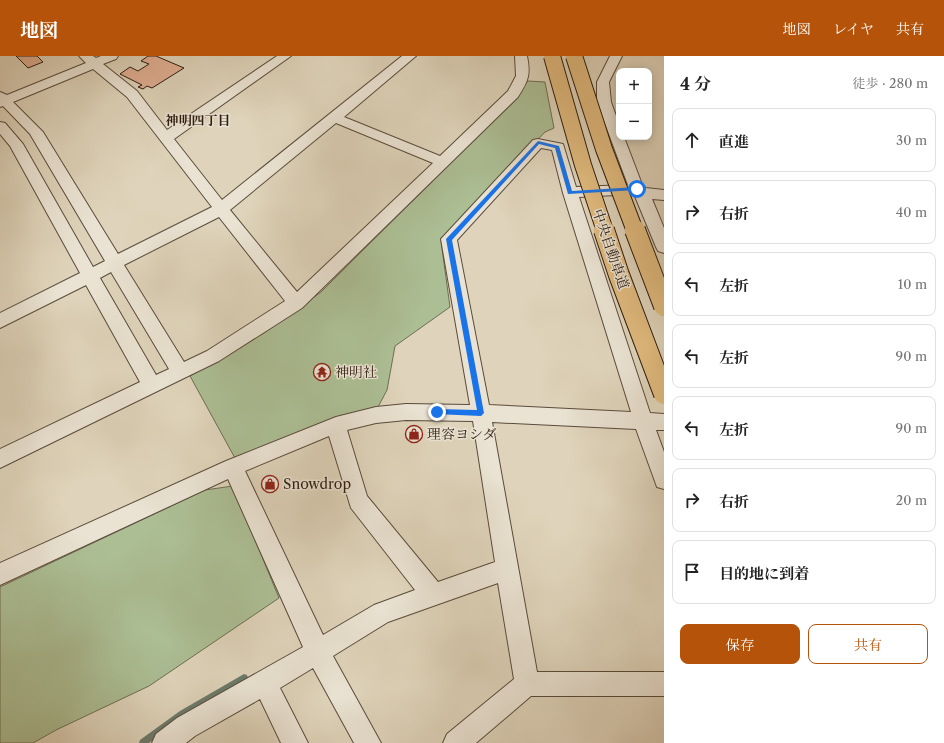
<!DOCTYPE html>
<html lang="ja">
<meta charset="utf-8">
<style>
:root{--surface:#fff;--page:#f2f2f2;--text:#222;--muted:#767676;--line:#e0e0e0;--accent:#b45309}
body{margin:0;font-family:"Libre Caslon Text","Noto Serif JP",serif;background:var(--page);color:var(--text)}
.controls{position:absolute;right:12px;top:12px;display:grid;overflow:hidden;border-radius:8px;box-shadow:0 2px 10px #0003}
.controls button{width:36px;height:36px;display:grid;place-items:center;padding:0;border:0;border-bottom:1px solid var(--line);background:var(--surface);color:var(--text);font:20px sans-serif}
.stop{position:absolute;width:12px;height:12px;margin:-9px;border:3px solid #1a73e8;border-radius:50%;background:#fff}
.stop.end{background:#1a73e8;border-color:#fff;box-shadow:0 1px 4px #0008}
.list{margin:0;padding:0;list-style:none}
h2{display:flex;justify-content:space-between;align-items:center;height:52px;margin:0;padding:0 16px;font-size:17px}
h2 small{font-size:13px;font-weight:400;color:var(--muted)}
.list li{display:grid;grid-template-columns:26px 1fr auto;gap:12px;align-items:center;box-sizing:border-box;height:64px;margin:0 8px 8px;padding:0 8px;border:1px solid var(--line);border-radius:8px}
.list b{display:block;font-size:15px;white-space:nowrap}
.list em{font-size:13px;font-style:normal;color:var(--muted)}
.actions{display:flex;gap:8px;padding:12px 16px}
.actions a{flex:1;padding:9px 0;border:1px solid var(--accent);border-radius:8px;text-align:center;font-size:14px;color:var(--accent)}
.actions .main{background:var(--accent);color:#fff}
.icon{flex:none;width:22px;height:22px;fill:none;stroke:currentColor;stroke-width:2;stroke-linecap:round;stroke-linejoin:round}
.map{position:relative;flex:none;width:664px;height:687px;overflow:hidden}
header{display:flex;align-items:center;gap:24px;box-sizing:border-box;height:56px;padding:0 20px;background:var(--accent);color:#fff}
header strong{font-size:19px}
nav{display:flex;gap:22px;margin-inline-start:auto;font-size:14px}
main{display:flex}
aside{flex:1;background:var(--surface)}
.map>svg:first-child{display:block}
</style>
<header>
<strong>地図</strong>
<nav><a>地図</a><a>レイヤ</a><a>共有</a></nav>
</header>
<main>
<div class="map">
<svg width="664" height="687" viewBox="0 0 664 687">
<rect width="100%" height="100%" fill="#dfd4bb"/>
<filter id="stains"><feTurbulence type="fractalNoise" baseFrequency=".005" numOctaves="4"/><feColorMatrix values="0 0 0 0 .2 0 0 0 0 .09 0 0 0 0 .02 0 0 0 .5 -.17"/></filter>
<radialGradient id="worn" r=".72"><stop offset=".6" stop-color="#630" stop-opacity="0"/><stop offset="1" stop-color="#630" stop-opacity=".3"/></radialGradient>
<!-- green -->
<path fill="#acbe94" stroke="#6d6e52" d="M528,25L545,26L554,72L545,76L441,185L450,251L395,290L387,334L378,351L236,404L190,320L264,277L321,236L509,49Z
M233,430L279,542L149,630L56,674L33,687H0V531L205,434Z"/>
<g fill="none" stroke-linecap="round" stroke-linejoin="round">
<!-- stream -->
<path fill="#6c7b6c" fill-rule="evenodd" d="M244,618L247,619L248,622L247,625L186,661L149,687H139L140,684L180,655Z"/>
</g>
<!-- building -->
<path fill="#dfaf93" stroke="#2e1d10" d="M16,0H37L43,6L28,12Z
M148,0H156L184,12L152,32L147,30L143,33L138,31L142,29L120,18L130,11L138,15L149,8L141,5Z"/>
<g fill="none" stroke-linecap="round" stroke-linejoin="round">
<!-- minor casing -->
<g stroke="#5a4b3b" stroke-width="2">
<path id="minor" d="M79,0H93L96,2L101,0H118L116,3L103,8L137,35L167,74L277,0H291L174,83L222,144L402,0H416L344,61L440,100L508,35L516,20L515,0H527C531,19 528,25 518,41L302,252L219,305L0,412V393L140,326L86,229L0,272V257L80,217L10,90L0,78V66L5,67L23,88L93,211L105,205L30,78L3,50L0,51V36L7,39L86,7ZM93,13L127,41L212,151L118,198L43,76L13,46ZM336,67L433,107L297,236L230,154ZM219,161L285,245L207,295L184,306L124,209ZM111,216L169,313L156,319L100,222Z
M610,0H622L609,26L611,46L619,68V81H624L643,131L646,132L664,134V144L652,143L664,172V197L658,195L656,191L634,138L579,141L650,357L664,358V374H656L664,396V433L657,431L636,373L492,366L537,616H664V640H531L476,687H443L447,678L514,623L498,527L388,566L333,600L381,687H354L313,612L280,632L308,687H281L260,643L195,680L186,687H152L156,678L177,662L303,591L228,423L0,529V507L226,405L336,361L376,351L406,348L470,349L441,183L533,84L538,83L563,88L576,131L628,129L597,46V26ZM541,92L552,94L563,137L631,356L489,349L457,184ZM406,364L473,365L495,506L438,526L367,440L347,374L376,367ZM329,380L351,452L415,534L374,549L323,579L245,415Z"/>
</g>
<!-- minor -->
<use href="#minor" fill="#eae3d3" fill-rule="evenodd"/>
<!-- highway-bridge-far1 casing -->
<g stroke="#2e1d10" stroke-width="18" stroke-linecap="butt">
<path id="highway-bridge-far1" d="M552,0L583,109L605,175
M574,0L604,93L635,175"/>
</g>
<!-- highway-bridge casing -->
<g stroke="#2e1d10" stroke-width="22" stroke-linecap="butt">
<path id="highway-bridge" d="M604,174L619,219L664,338
M635,174L664,250"/>
</g>
<!-- highway-bridge-far1 -->
<use href="#highway-bridge-far1" stroke="#e0ba7e" stroke-width="16"/>
<!-- highway-bridge -->
<use href="#highway-bridge" stroke="#e0ba7e" stroke-width="20"/>
</g>
<!-- route -->
<path fill="#1a73e8" d="M538,85L559,90L572,135L637,131L640,133L637,134L568,138L555,92L539,88L452,184L484,357L481,360L435,358L434,356L437,353L477,354L446,183Z"/>
<!-- icons -->
<defs>
<g id="temple-ring" transform="scale(0.9)"><circle r="9.5" fill="#eae3d3" stroke="#8f2418" stroke-width="1.5"/><path d="M0-6L5-2H3V0L6.5 2.5H4V6H1.5V3h-3V6H-4V2.5H-6.5L-3 0V-2H-5Z" fill="#8f2418"/></g>
<g id="shop-ring" transform="scale(0.9)"><circle r="9.5" fill="#eae3d3" stroke="#8f2418" stroke-width="1.5"/><path d="M-5-2.5h2.3a2.7 3.5 0 0 1 5.4 0H5L5.5 6h-11ZM-1.5-2.5h3a1.5 2.3 0 0 0-3 0Z" fill="#8f2418"/></g>
</defs>
<g fill-rule="evenodd">
<use href="#temple-ring" x="322" y="316"/>
<use href="#shop-ring" x="414" y="378"/>
<use href="#shop-ring" x="270" y="428"/>
</g>
<g text-anchor="middle" stroke-width="3" stroke-linejoin="round" paint-order="stroke">
<!-- far-neighbourhood labels -->
<g font-size="13" font-weight="bold" fill="#2e1d10" stroke="#eae3d3">
<text x="198" y="69">神明四丁目</text>
</g>
<!-- street labels -->
<g font-size="14" fill="#2e1d10" stroke="#eae3d3">
<text transform="translate(611 193) rotate(71)" y="5">中央自動車道</text>
</g>
<!-- poi labels -->
<g font-size="14" fill="#2e1d10" stroke="#eae3d3" text-anchor="start">
<text x="335" y="321">神明社</text>
<text x="427" y="383">理容ヨシダ</text>
<text x="283" y="433">Snowdrop</text>
</g>
</g>
<rect width="100%" height="100%" filter="url(#stains)"/>
<rect width="100%" height="100%" fill="url(#worn)"/>
</svg>
<div class="controls">
<button>+</button>
<button>−</button>
</div>
<div class="stop" style="left:637px;top:133px"></div>
<div class="stop end" style="left:437px;top:356px"></div>
</div>
<aside>
<h2>4 分<small>徒歩 · 280 m</small></h2>
<ul class="list">
<li><svg class="icon" aria-label="ahead" viewBox="0 0 24 24"><path d="M12 20V5M6 11l6-6 6 6"/></svg><div><b>直進</b></div><em>30 m</em></li>
<li><svg class="icon" aria-label="right" viewBox="0 0 24 24"><path d="M7 20v-9h11M14 6l5 5-5 5"/></svg><div><b>右折</b></div><em>40 m</em></li>
<li><svg class="icon" aria-label="left" viewBox="0 0 24 24"><path d="M17 20v-9H6M10 6l-5 5 5 5"/></svg><div><b>左折</b></div><em>10 m</em></li>
<li><svg class="icon" aria-label="left" viewBox="0 0 24 24"><path d="M17 20v-9H6M10 6l-5 5 5 5"/></svg><div><b>左折</b></div><em>90 m</em></li>
<li><svg class="icon" aria-label="left" viewBox="0 0 24 24"><path d="M17 20v-9H6M10 6l-5 5 5 5"/></svg><div><b>左折</b></div><em>90 m</em></li>
<li><svg class="icon" aria-label="right" viewBox="0 0 24 24"><path d="M7 20v-9h11M14 6l5 5-5 5"/></svg><div><b>右折</b></div><em>20 m</em></li>
<li><svg class="icon" aria-label="arrive" viewBox="0 0 24 24"><path d="M6 21V4h12l-3 4 3 4H6"/></svg><div><b>目的地に到着</b></div></li>
</ul>
<div class="actions"><a class="main">保存</a><a>共有</a></div>
</aside>
</main>
